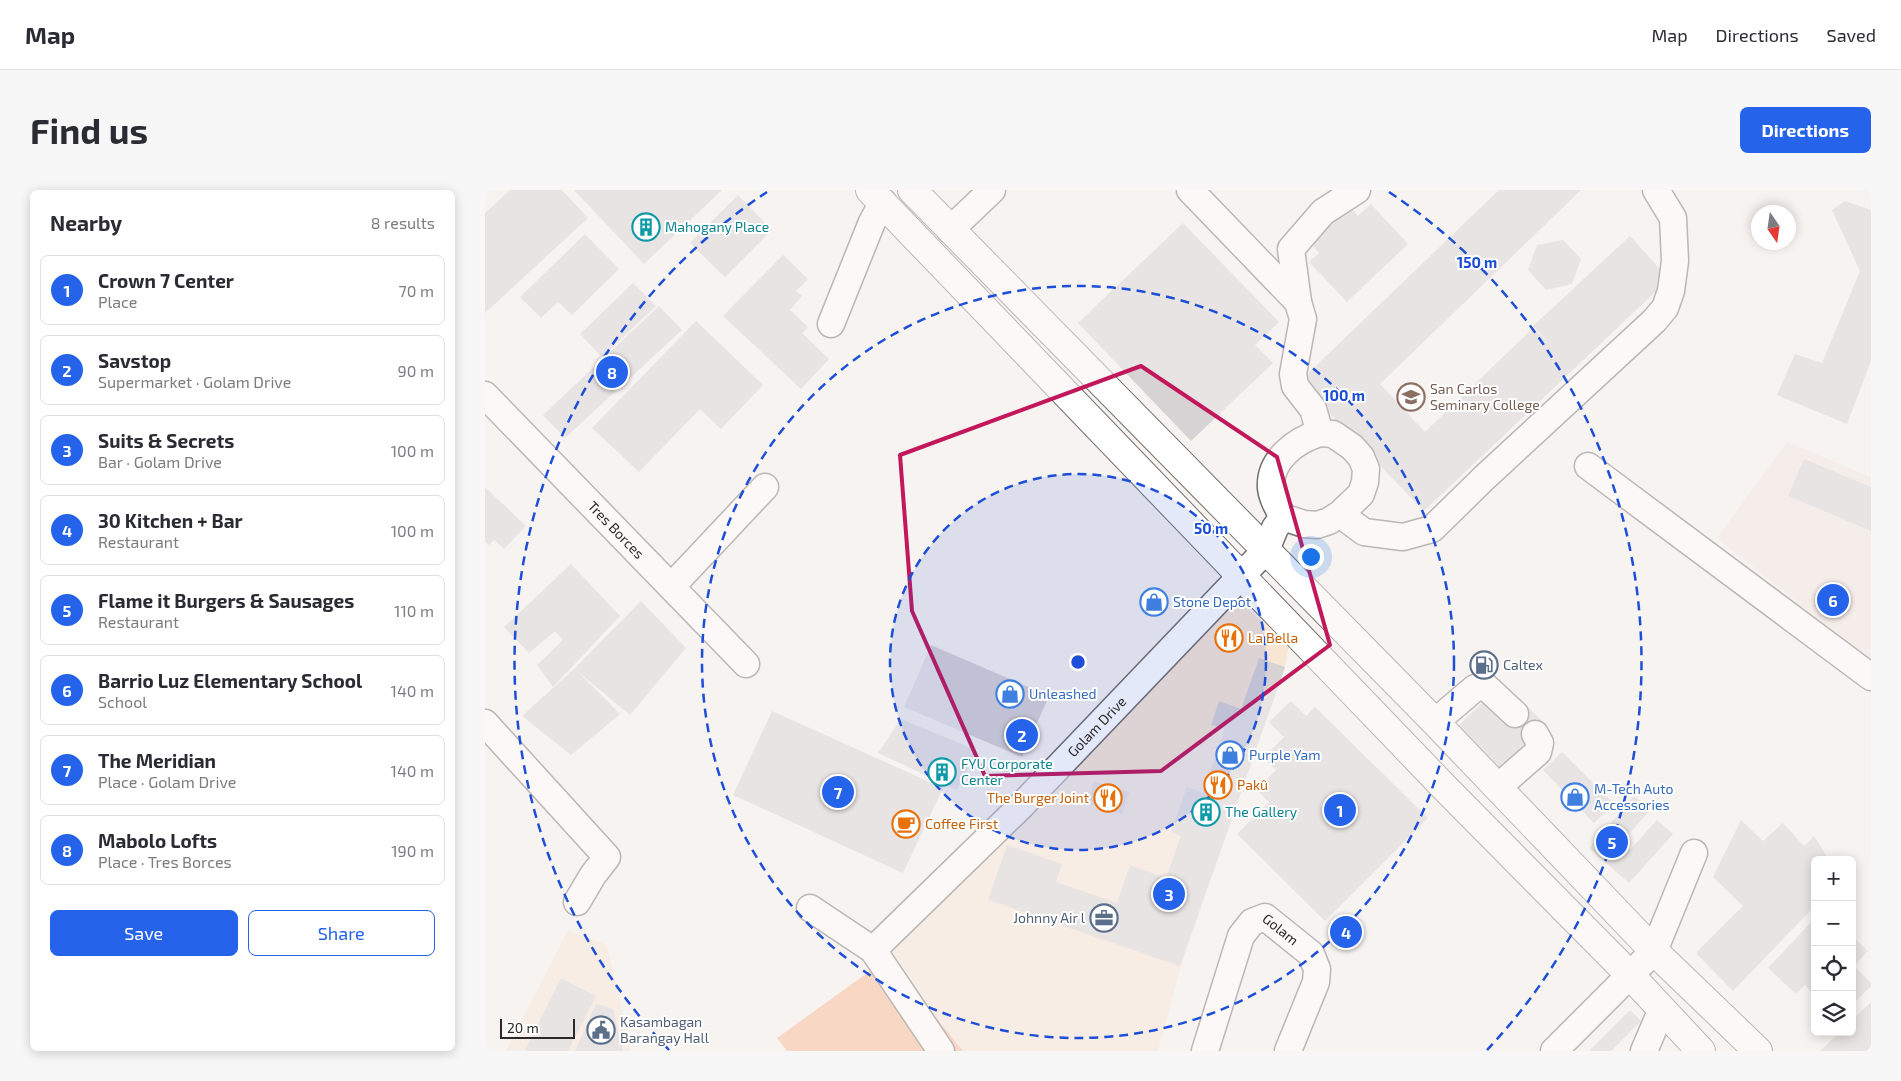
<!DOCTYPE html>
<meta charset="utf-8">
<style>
:root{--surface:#fff;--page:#f7f7f7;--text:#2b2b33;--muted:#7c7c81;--line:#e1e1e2;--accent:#2563eb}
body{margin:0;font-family:"Exo 2",sans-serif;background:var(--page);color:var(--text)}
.controls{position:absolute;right:15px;bottom:15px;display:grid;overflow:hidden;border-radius:8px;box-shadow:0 2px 12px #0003}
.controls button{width:45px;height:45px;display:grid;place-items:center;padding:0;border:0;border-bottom:1px solid var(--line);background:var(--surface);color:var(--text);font:25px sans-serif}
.compass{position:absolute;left:1266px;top:15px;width:45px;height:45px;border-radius:50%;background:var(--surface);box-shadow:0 2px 12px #0003;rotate:167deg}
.scale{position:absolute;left:15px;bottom:12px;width:75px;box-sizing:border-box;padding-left:5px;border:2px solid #2b2928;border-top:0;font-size:14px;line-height:18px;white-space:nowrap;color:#2b2928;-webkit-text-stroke:4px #fff;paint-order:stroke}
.you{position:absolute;left:825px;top:366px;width:18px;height:18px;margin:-12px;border:4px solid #fff;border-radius:50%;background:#1a73e8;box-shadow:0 0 0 8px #1a73e833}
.badge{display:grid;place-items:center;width:32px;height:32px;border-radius:50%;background:var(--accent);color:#fff;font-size:16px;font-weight:700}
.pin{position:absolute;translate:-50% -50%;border:2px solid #fff;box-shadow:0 1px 5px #0006}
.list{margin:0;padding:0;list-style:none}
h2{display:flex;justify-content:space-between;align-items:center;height:65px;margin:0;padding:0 20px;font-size:21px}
h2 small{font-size:16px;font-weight:400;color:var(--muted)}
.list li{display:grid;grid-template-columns:32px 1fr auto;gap:15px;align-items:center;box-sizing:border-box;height:70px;margin:0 10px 10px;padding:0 10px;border:1px solid var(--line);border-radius:8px}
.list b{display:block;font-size:19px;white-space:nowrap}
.list p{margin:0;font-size:16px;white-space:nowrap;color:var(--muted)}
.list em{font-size:16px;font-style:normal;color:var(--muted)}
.actions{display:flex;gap:10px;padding:15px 20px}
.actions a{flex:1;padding:11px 0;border:1px solid var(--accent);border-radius:8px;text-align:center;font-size:18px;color:var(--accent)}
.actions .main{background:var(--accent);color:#fff}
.icon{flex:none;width:28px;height:28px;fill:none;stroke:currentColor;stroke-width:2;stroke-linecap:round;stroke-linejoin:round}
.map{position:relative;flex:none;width:1386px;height:861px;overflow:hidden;border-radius:8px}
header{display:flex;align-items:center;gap:30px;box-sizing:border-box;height:70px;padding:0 25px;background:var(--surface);border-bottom:1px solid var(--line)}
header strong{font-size:24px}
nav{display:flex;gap:28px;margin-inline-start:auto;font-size:18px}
.intro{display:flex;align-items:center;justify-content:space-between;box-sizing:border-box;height:120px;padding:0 30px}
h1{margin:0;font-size:35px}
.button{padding:12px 22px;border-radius:8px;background:var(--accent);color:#fff;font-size:18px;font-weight:700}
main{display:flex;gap:30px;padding:0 30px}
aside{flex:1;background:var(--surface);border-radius:8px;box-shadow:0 2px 12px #0003}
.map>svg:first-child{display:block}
</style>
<header>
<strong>Map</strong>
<nav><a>Map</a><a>Directions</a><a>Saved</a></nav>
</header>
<div class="intro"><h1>Find us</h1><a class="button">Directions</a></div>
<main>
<aside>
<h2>Nearby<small>8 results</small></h2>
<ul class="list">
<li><span class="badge">1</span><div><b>Crown 7 Center</b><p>Place</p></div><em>70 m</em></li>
<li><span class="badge">2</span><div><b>Savstop</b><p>Supermarket · Golam Drive</p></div><em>90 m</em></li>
<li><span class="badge">3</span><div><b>Suits &amp; Secrets</b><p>Bar · Golam Drive</p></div><em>100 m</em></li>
<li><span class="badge">4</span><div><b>30 Kitchen + Bar</b><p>Restaurant</p></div><em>100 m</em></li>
<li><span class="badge">5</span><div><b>Flame it Burgers &amp; Sausages</b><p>Restaurant</p></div><em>110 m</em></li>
<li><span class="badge">6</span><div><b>Barrio Luz Elementary School</b><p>School</p></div><em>140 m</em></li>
<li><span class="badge">7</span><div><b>The Meridian</b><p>Place · Golam Drive</p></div><em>140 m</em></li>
<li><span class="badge">8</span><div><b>Mabolo Lofts</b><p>Place · Tres Borces</p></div><em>190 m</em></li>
</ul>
<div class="actions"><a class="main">Save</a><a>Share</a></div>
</aside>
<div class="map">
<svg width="1386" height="861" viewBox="0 0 1386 861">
<rect width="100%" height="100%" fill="#f7f3f0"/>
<!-- commercial -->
<path fill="#f8e6d5" d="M746,404L804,456L800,477L696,776L673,861H478L403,768L464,695Z
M83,740L122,755L146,861H21Z"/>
<!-- built -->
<path fill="#f2e6e0" d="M1302,252L1386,287V471L1232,348Z"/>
<!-- green -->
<path fill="#f8b591" d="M403,768L478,861H302L292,848Z"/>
<!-- building -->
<path fill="#d7d2d4" d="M25,0H77L103,28L0,123V23Z
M89,0H237L159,74Z
M1014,0H1096L895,194L940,242L1048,138L1067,156L1048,136L1145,46L1184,89L939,321L814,192Z
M253,5L287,40L240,87L205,53Z
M1360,11L1386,20V171L1362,234L1292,205L1310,164L1337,173L1375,81L1347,20Z
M861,13L873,26L886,14L923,54L862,112L824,72L834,63L822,49Z
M698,33L794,132L770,155L788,173L706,251L593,133Z
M100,44L134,79L87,125L73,112L56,128L35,107Z
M1078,50L1096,69L1087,94L1061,100L1043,80L1052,55Z
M298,65L323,89L311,101L317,106L305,120L323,137L317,143L344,169L316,199L238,126Z
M148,93L171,116L117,167L95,144Z
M174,116L197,140L80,248L58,225Z
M211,131L278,195L236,239L215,219L154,282L107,238Z
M1319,269L1386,297V341L1303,306Z
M0,297L41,336L19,359L9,350L4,355L0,351Z
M86,374L135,426L68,497L52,475L78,450L70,441L44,463L19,437Z
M156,411L201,458L145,525L92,481L135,524L86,565L37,526L89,479Z
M748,434L758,443L740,462L731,452Z
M446,455L564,506L537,567L419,517Z
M774,468L800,477L695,776L503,710L522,655L577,674L571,692L632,713L645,675L681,688L696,646L686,642L702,597L718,603L740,539L726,535L734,511L756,519Z
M806,511L821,526L830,517L943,628L840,731L752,644L784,612L771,599L791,580L778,568L799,547L784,532Z
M998,512L1019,534L1040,514L1060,534L1014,579L972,537Z
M287,521L458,598L418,683L248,605Z
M416,529L491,560L472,600L393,563Z
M1077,562L1129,614L1109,633L1058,580Z
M609,592L644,602L637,624L602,614Z
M1149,606L1165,620L1137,652L1145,660L1172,630L1188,644L1144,693L1104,658Z
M1256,630L1278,651L1298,633L1319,656L1329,646L1344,670H1330V716L1248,801L1211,763L1258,716L1228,687Z
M1330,728V805L1320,795L1311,804L1283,778Z
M1367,746L1383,761L1369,776L1386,793V796L1367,815Z
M76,788L111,806L83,861H42L40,860Z
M1386,812V861H1335L1355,842H1367V830Z
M111,814L128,819L138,861H90Z
M1145,820L1156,831L1126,861H1104Z"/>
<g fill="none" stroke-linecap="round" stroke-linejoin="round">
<!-- minor casing -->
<g stroke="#726f6d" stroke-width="29">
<g id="minor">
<path d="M705,0L813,112L818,129L808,184L810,196L828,219L835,243"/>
<path d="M465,40L507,0"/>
<path d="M813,112L806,59L838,22L872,0"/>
<path d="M346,134L387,32L398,12"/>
<path id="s1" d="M0,205L261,474"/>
<path d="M835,243L848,244L867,257L876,267L881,279L880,292L876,304L855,324L844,331L832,335L819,334L798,327C793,318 787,308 786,298C784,270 811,250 835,243Z"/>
<path d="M1103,276L1386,487"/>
<path d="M855,324L879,342L918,347L947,339L999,288L1169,131L1180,118L1186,101L1190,71L1188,28L1171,0"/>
<path d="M187,396L280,297"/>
<path d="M950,532L990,498L1000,496L1030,524"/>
<path d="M0,533L122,667L108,685L92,712"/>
<path d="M1013,597L1053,562L1055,553L1050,544"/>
<path id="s2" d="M325,718L388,760L536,616L781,360L790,338L798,327"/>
<path d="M388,760L456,861"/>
<path id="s3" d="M720,861L756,746L767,732L780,727L826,764L832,779L831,792L803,861"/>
<path d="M1069,861L1169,761L1209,663"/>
<path d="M1159,861L1177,819"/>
</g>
</g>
<!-- major casing -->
<g stroke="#726f6d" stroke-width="30">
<path id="major" d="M385,0L961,599L1145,785L1216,861
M427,0L950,532L1169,761L1273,861"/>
</g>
<!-- minor -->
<use href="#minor" stroke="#fff" stroke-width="26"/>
<!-- major -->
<use href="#major" stroke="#fff" stroke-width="28"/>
</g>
<!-- marked area -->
<path d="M0 0H1386V861H0ZM656,176L792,267L845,455L676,581L500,586L427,421L415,265Z" fill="#f7f3f0" fill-opacity=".55" fill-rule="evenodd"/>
<path fill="none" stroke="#c2185b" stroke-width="4" stroke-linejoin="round" d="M656,176L792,267L845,455L676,581L500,586L427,421L415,265Z"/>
<!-- distance rings -->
<circle cx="593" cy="472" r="188" fill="#1d4ed8" fill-opacity=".12"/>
<g fill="none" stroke="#1d4ed8" stroke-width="2.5" stroke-dasharray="9 6">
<circle cx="593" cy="472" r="188"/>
<circle cx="593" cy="472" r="376"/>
<path d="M184 860A564 564 0 0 1 282 2M904 2A564 564 0 0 1 1002 860"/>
</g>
<!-- icons -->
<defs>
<g id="building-ring" transform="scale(1.4375)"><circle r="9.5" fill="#fff" stroke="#0f9aa8" stroke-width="1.5"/><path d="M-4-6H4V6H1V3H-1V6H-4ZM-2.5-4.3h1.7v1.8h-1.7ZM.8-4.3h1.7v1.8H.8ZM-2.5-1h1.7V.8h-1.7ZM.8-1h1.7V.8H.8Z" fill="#0f9aa8"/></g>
<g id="university-ring" transform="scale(1.4375)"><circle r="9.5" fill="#fff" stroke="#8d6e63" stroke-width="1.5"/><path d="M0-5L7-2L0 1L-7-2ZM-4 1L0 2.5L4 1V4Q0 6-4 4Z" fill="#8d6e63"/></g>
<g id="shop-ring" transform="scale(1.4375)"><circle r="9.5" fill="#fff" stroke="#3f7fe0" stroke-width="1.5"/><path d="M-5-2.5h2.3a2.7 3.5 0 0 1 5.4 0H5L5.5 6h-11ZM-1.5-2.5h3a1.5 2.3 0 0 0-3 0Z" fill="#3f7fe0"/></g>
<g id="restaurant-ring" transform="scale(1.4375)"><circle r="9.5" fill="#fff" stroke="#e8710a" stroke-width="1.5"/><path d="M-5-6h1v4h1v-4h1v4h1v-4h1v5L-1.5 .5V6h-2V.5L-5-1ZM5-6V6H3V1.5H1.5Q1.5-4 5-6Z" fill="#e8710a"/></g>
<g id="fuel-ring" transform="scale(1.4375)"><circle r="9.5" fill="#fff" stroke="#5c6f8a" stroke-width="1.5"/><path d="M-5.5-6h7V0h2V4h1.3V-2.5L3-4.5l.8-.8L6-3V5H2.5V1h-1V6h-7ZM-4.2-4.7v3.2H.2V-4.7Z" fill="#5c6f8a"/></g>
<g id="cafe-ring" transform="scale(1.4375)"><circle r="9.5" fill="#fff" stroke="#e8710a" stroke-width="1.5"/><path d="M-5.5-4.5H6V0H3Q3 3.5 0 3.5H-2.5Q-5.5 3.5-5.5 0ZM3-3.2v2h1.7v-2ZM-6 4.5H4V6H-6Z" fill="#e8710a"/></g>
<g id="office-ring" transform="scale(1.4375)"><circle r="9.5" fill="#fff" stroke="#5c6f8a" stroke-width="1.5"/><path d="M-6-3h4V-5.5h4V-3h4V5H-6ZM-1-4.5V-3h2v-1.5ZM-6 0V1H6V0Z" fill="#5c6f8a"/></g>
<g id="civic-ring" transform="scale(1.4375)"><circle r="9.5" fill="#fff" stroke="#5c6f8a" stroke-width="1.5"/><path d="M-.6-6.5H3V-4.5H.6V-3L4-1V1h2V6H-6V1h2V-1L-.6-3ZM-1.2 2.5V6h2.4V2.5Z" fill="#5c6f8a"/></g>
</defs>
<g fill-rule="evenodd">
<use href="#building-ring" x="161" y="37"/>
<use href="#university-ring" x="926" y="207"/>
<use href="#shop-ring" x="669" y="412"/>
<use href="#restaurant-ring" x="744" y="448"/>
<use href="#fuel-ring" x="999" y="475"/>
<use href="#shop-ring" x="525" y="504"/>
<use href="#shop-ring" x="745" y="565"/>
<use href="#building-ring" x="457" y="582"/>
<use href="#restaurant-ring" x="733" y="595"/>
<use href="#shop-ring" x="1090" y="607"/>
<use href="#restaurant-ring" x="623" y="608"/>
<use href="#building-ring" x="721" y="622"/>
<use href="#cafe-ring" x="421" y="634"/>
<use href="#office-ring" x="619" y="728"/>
<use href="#civic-ring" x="116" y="840"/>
</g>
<g text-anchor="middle" stroke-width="4" stroke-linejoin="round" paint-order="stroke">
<!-- culture labels -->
<g font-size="14" fill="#0d838f" stroke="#fff" text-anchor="start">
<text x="180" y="42">Mahogany Place</text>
<text x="476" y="579">FYU Corporate<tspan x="476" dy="16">Center</tspan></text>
<text x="740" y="627">The Gallery</text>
</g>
<!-- education labels -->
<g font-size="14" fill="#785e54" stroke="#fff" text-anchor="start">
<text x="945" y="204">San Carlos<tspan x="945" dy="16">Seminary College</tspan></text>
</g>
<!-- street labels -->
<g font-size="14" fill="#2b2928" stroke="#fff">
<text dy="5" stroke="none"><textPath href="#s1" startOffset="188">Tres Borces</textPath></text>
<text dy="5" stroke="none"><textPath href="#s2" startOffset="392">Golam Drive</textPath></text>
<text dy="5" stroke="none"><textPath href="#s3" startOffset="172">Golam</textPath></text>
</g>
<!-- shop labels -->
<g font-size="14" fill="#366cbe" stroke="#fff" text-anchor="start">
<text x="688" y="417">Stone Depot</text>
<text x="544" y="509">Unleashed</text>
<text x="764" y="570">Purple Yam</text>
<text x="1109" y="604">M-Tech Auto<tspan x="1109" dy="16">Accessories</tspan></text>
</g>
<!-- food labels -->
<g font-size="14" fill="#c56008" stroke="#fff" text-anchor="start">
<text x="763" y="453">La Bella</text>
<text x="752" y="600">Pakû</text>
<text x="604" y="613" text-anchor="end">The Burger Joint</text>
<text x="440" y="639">Coffee First</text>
</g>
<!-- service labels -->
<g font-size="14" fill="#4e5e75" stroke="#fff" text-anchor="start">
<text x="1018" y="480">Caltex</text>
<text x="600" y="733" text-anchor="end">Johnny Air l</text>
<text x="135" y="837">Kasambagan<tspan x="135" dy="16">Barangay Hall</tspan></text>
</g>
</g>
<circle cx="593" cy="472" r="8" fill="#1d4ed8" stroke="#fff" stroke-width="2.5"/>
<g font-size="15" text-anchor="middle" font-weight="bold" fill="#1d4ed8" stroke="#fff" stroke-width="4" stroke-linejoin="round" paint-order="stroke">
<text x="992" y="78">150 m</text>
<text x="859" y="211">100 m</text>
<text x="726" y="344">50 m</text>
</g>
</svg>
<div class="controls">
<button>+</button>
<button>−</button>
<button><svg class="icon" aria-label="locate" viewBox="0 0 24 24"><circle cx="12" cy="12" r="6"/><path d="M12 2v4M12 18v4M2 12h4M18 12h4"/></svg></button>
<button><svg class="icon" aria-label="layers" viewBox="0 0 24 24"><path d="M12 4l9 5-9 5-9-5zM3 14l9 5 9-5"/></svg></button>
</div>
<svg class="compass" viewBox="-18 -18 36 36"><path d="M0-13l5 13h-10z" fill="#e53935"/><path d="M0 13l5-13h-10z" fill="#7c7c81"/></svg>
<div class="scale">20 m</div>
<div class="you"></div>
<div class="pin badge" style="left:855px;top:620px">1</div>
<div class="pin badge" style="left:537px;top:545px">2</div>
<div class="pin badge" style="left:684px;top:704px">3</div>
<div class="pin badge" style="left:861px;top:742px">4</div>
<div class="pin badge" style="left:1127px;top:652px">5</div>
<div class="pin badge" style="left:1348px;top:410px">6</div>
<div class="pin badge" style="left:353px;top:602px">7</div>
<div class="pin badge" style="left:127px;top:182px">8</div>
</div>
</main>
